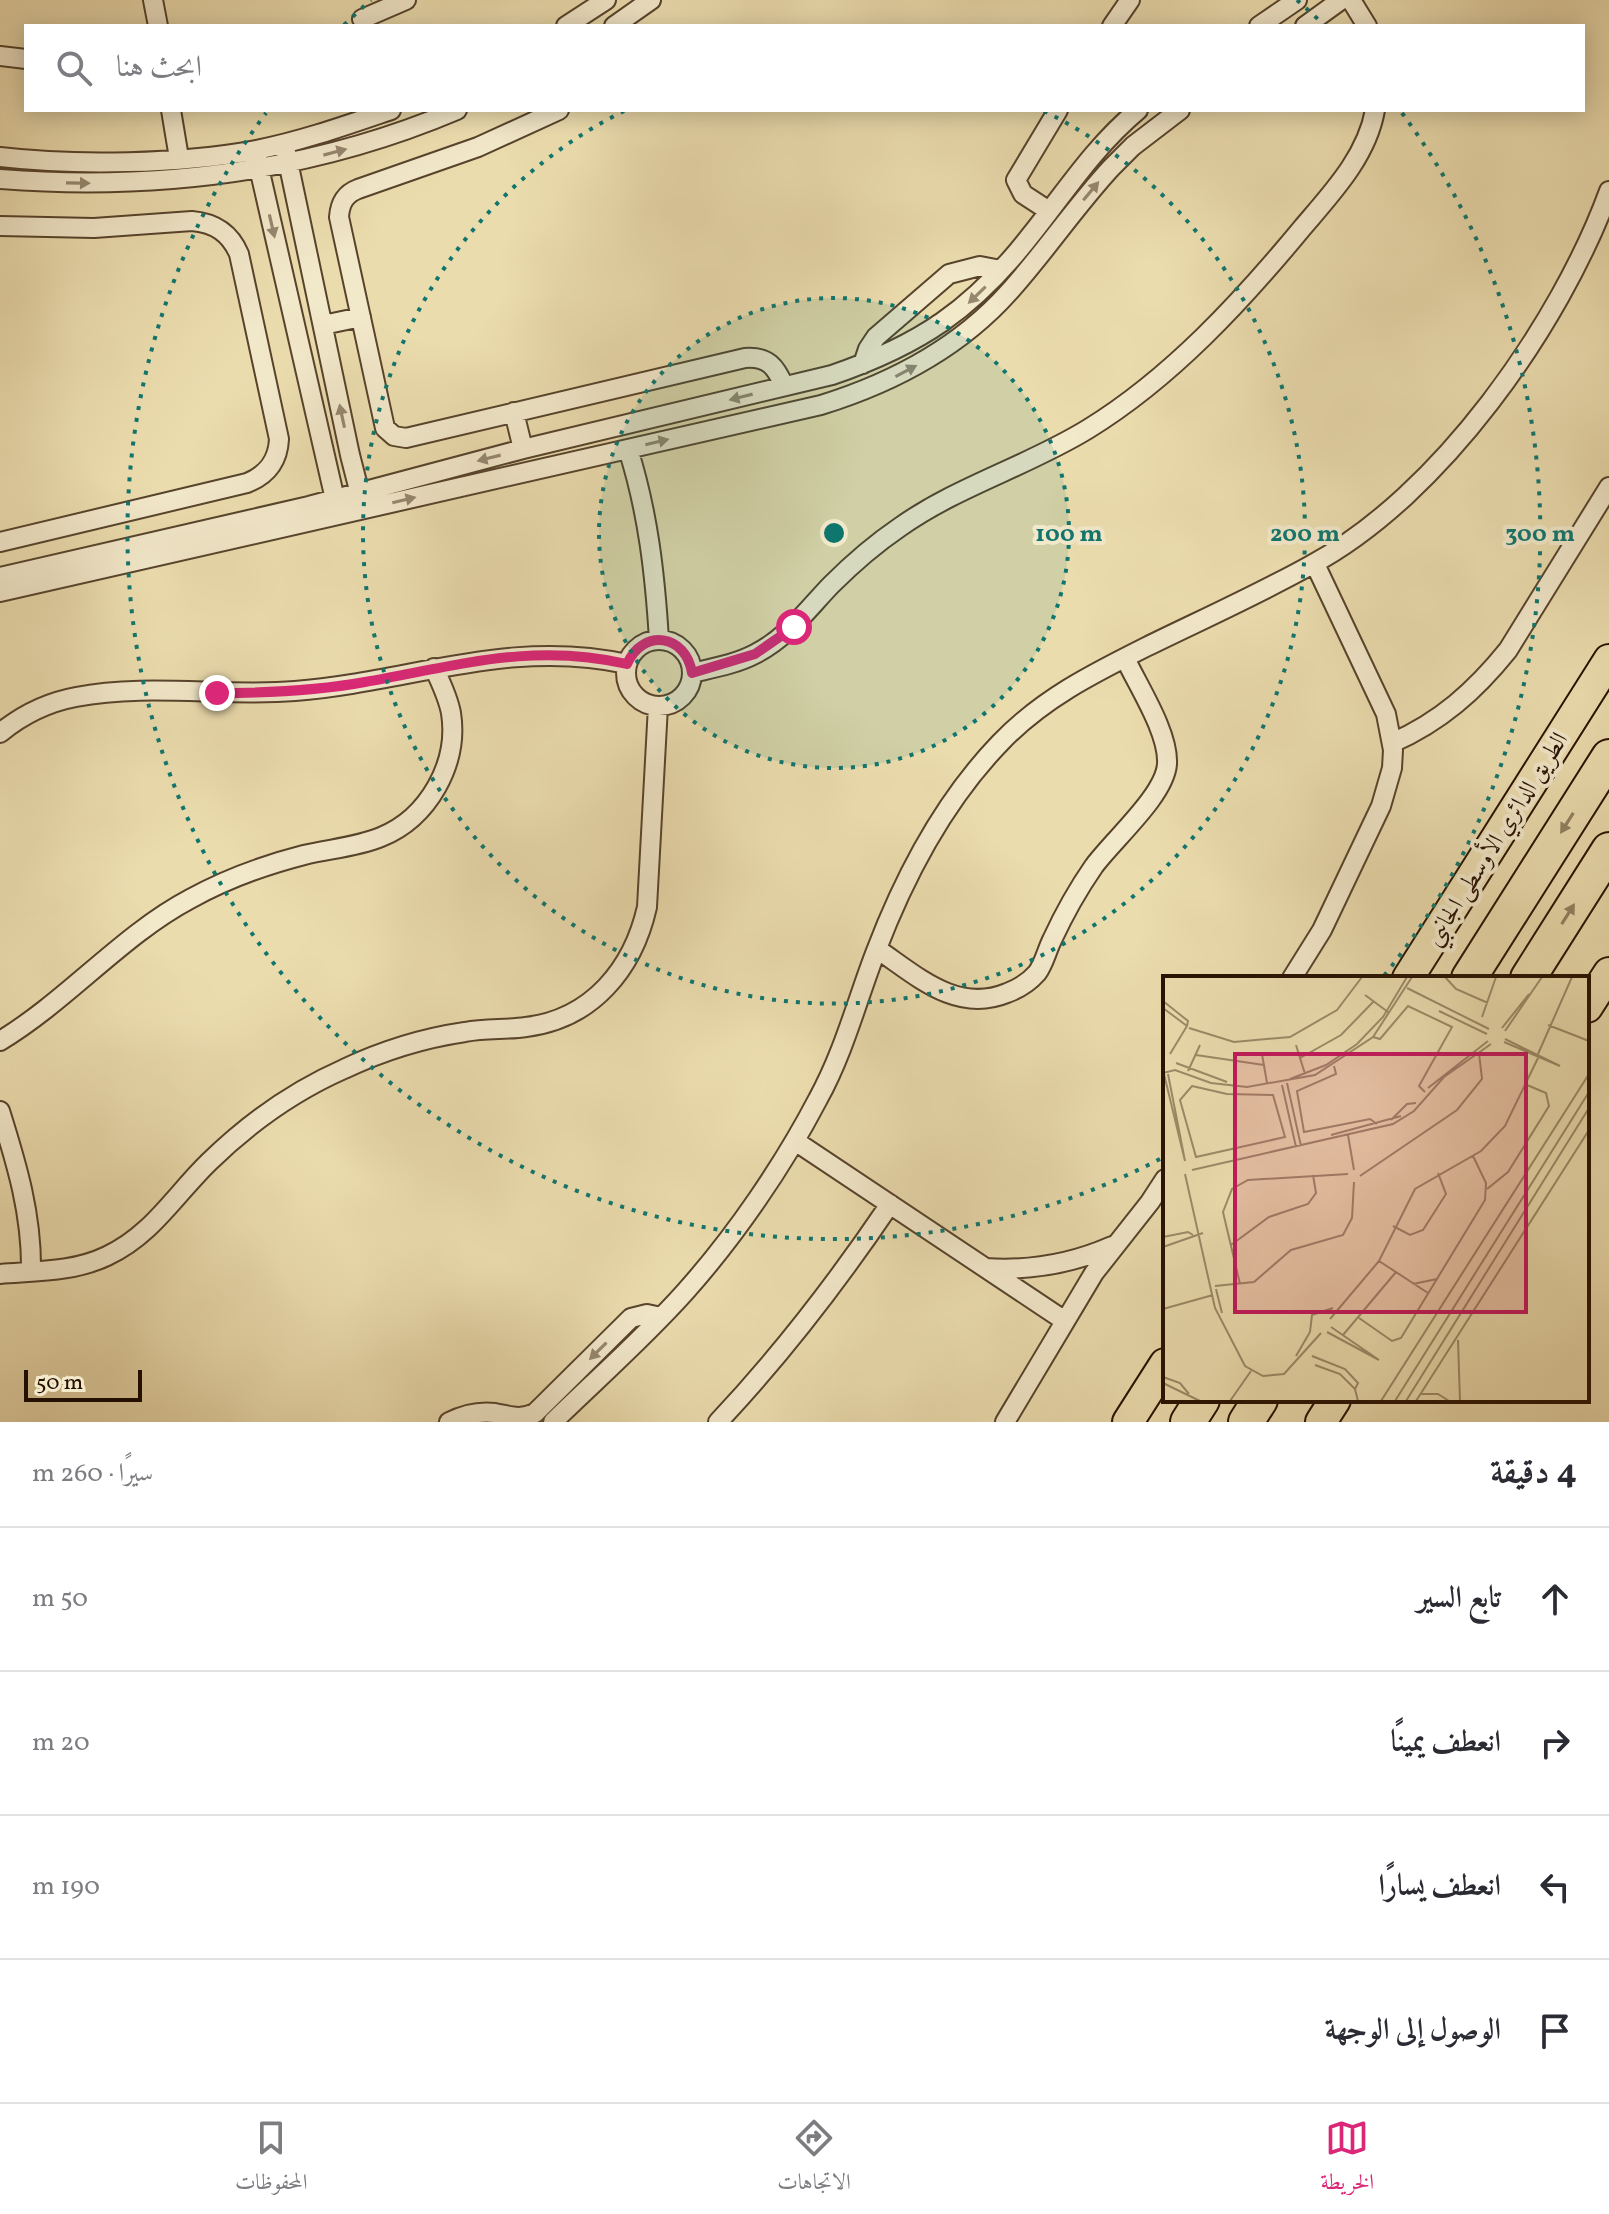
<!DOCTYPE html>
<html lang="ar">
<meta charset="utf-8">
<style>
:root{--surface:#fff;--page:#f7f7f7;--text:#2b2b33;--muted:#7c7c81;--line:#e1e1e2;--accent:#db2777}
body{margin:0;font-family:Vollkorn,Amiri,serif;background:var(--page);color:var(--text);direction:rtl}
.scale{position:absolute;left:24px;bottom:20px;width:118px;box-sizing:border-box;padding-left:8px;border:4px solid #261000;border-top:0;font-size:22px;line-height:28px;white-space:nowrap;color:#261000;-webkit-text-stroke:6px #f2e8ca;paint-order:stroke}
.stop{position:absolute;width:24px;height:24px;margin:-18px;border:6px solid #db2777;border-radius:50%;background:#fff}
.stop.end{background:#db2777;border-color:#fff;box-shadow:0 2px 8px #0008}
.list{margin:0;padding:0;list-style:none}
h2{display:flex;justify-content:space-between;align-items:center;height:104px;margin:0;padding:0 32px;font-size:34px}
h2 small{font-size:26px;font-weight:400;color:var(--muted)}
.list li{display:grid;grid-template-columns:52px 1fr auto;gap:24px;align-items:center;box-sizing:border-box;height:144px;padding:0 32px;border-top:2px solid var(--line)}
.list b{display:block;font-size:30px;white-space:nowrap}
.list em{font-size:26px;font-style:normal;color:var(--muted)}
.icon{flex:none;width:44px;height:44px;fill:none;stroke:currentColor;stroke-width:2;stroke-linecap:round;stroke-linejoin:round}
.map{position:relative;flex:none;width:1609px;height:1422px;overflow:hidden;direction:ltr}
.search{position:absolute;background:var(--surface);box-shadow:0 4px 20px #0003;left:24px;right:24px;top:24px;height:88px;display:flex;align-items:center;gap:20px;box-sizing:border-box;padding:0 28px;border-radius:0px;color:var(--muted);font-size:30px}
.sheet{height:680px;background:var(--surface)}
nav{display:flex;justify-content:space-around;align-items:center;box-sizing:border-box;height:112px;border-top:2px solid var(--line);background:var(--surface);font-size:22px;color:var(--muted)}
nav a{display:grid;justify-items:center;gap:4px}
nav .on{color:var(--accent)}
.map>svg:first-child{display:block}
</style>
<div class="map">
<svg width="1609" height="1422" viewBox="0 0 1609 1422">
<rect width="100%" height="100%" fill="#ebdcae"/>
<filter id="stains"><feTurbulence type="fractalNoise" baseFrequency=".0025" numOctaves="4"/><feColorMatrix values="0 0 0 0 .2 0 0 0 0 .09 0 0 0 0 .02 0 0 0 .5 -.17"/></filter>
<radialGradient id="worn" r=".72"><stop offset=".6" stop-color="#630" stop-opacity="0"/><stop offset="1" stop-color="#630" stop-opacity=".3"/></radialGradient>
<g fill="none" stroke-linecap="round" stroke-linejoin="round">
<!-- minor casing -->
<g stroke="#57432c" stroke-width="22">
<path id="minor" d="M153,0L158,26
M1351,0L1367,26
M362,19L406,0
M566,26L606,0
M614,26L651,0
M1112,26L1130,0
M1259,26L1297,0
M1305,26L1341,0
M0,56L26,59
M171,110L179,158
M559,110L478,147L358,189C345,194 340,203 339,217L385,428L394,436L406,438L745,358C768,356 776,367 784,386
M286,152L350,455L362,502
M0,157C76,166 180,164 256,150C302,141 347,125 391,110
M257,159L337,508
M0,179C157,191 311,172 457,110
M1049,211L1023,194L1016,180L1058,110
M0,226L94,228L192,221C215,223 230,233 239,254L279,439C278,461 267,475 247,483L0,542
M323,325L361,317
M863,364L868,349L876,337L949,274L980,266L1001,270
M514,412L523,449
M628,449C648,512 655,574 659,640
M0,577L309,506L523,449L832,375C920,345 973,309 1030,236C1067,190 1092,149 1138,110
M0,592L821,405C892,383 959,348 1009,292C1045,252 1075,207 1111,168L1133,146L1180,110
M626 673a33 33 0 1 1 66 0a33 33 0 1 1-66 0Z
M692,673C713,668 736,664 755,654C787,638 807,610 831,585C852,564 875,544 900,527C958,486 1028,466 1088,429C1171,378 1241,302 1303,227C1332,193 1367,156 1375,110
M0,733C22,715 49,702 76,697C148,683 223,697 295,691C410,682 509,638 627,664
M1392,743C1440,722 1475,691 1508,650L1609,487
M877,949C916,975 956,1014 1007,993C1018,989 1029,982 1037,973C1044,964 1047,950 1052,940C1064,914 1078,889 1094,866C1114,839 1165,795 1167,764C1169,733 1138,686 1125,658
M1292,978L1322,930L1381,806L1392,768L1393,750L1386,714L1315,564
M0,1041C68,1000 122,935 190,899C226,879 265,865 304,855C329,849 357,847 381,837C428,818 459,764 451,713C448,697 441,683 434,668
M0,1111C17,1165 32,1215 31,1272
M795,1141L1065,1321
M986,1268C1031,1271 1071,1264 1112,1246
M0,1274C36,1271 74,1272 107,1256C152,1235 175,1195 209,1162C248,1124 294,1091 344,1069C382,1051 424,1038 465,1032C486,1028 506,1030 526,1027C592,1019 633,969 647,907L658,706
M449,1422C463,1415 479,1411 495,1413C511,1416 520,1420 535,1413L631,1318L647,1314L661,1317
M553,1422C597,1379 644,1338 685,1292C735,1236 783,1166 818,1099C844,1052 857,1000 876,951C905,875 943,802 1000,743C1042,699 1092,674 1146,647C1201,620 1257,595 1311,565C1440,496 1560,325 1609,191
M718,1422C781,1355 838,1281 890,1204
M1005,1422L1094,1273L1150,1202L1165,1179"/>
</g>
<!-- trunk casing -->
<g stroke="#261000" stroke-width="34">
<path id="trunk" d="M1408,978L1609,660
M1587,1007L1609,973
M1128,1422L1165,1364
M1321,1422L1335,1400"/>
</g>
<!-- motorway casing -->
<g stroke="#261000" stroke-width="38">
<path id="motorway" d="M1469,978L1609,757
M1528,978L1609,850
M1188,1422L1202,1400
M1246,1422L1260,1400"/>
</g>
<!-- minor -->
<use href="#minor" stroke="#f2e8ca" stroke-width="18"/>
<!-- trunk -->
<use href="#trunk" stroke="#ebdcae" stroke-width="30"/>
<!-- motorway -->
<use href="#motorway" stroke="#ebdcae" stroke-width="34"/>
</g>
<!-- one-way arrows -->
<defs><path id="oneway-solid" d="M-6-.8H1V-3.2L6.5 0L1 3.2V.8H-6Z" transform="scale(2)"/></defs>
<g fill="#96876f">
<use href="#oneway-solid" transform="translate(335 152) rotate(-15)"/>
<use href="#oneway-solid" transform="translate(78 183) rotate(1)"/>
<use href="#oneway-solid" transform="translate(1091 191) rotate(-50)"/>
<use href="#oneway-solid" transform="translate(272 226) rotate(77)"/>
<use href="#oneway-solid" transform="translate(977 295) rotate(136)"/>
<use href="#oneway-solid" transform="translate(906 371) rotate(-28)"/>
<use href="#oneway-solid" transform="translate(741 397) rotate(166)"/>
<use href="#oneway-solid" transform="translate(342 416) rotate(-102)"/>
<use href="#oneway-solid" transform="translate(657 442) rotate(-13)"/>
<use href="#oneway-solid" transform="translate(489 458) rotate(166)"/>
<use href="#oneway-solid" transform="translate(404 500) rotate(-13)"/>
<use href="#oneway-solid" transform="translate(598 1351) rotate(135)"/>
</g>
<g fill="#928060">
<use href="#oneway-solid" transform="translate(1567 823) rotate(122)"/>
<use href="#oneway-solid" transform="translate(1568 914) rotate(-58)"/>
</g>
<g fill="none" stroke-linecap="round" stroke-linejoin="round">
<!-- route -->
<path stroke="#db2777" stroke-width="10" d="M217,693C267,693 316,691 365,682C457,666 532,642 627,664C643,628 686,634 692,673L755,654L794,627"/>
</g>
<!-- distance rings -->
<circle cx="834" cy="533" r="235" fill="#0f766e" fill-opacity=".12"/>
<g fill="none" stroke="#0f766e" stroke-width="4" stroke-dasharray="4 8">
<circle cx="834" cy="533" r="235"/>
<path d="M1044 111A471 471 0 1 1 624 111"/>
<path d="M1160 1159A706 706 0 0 1 266 113M344 25A706 706 0 0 1 371 0M1297 0A706 706 0 0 1 1324 25M1402 113A706 706 0 0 1 1383 977"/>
</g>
<g text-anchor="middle" stroke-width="8" stroke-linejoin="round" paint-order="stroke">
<!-- street labels -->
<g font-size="24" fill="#261000" stroke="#f2e8ca">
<text transform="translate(1496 839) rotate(-58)" y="8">الطريق الدائري الأوسطى الجانبي</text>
</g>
</g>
<!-- overview -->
<g transform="translate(1163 976)">
<rect width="426" height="426" fill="#ebdcae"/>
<path fill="none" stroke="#9c8a68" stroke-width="2" d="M282,1L293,13L325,27M244,12L326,53M202,19L225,36M0,25L25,45L24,50M0,32L24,50M276,35L324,58M319,41L333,1M385,49L426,65M26,52L71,66L127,61L174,34L199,1M339,52L366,18M342,55L379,1M210,61L217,63L245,30L289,51L256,110L262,116M341,66L397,90L342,63M133,69L142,98M7,78L24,50M99,78L104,107M375,78L409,1M33,79L101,89M137,82L178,59L211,25M13,87L64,106M171,90L173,98L134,115L141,156L207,143L214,148M25,95L37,69M0,97L12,94L48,107L84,111L152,99L210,61L249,1M1,98L22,185L5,98M127,103L163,89L194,68L220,41L244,1M124,107L138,170M119,109L133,171M29,110L64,118L110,119L122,161L33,181L17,124ZM265,112L325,65M228,144L244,128L253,127M168,159L238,140M185,159L191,194M29,194L230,148L251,135L281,101L328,68M22,198L52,332L82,390L100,400L121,398L158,357M197,200L294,134L319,103L316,77M324,213L345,196L386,130L383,117L364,109M230,250L247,259L260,254L283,218L275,197M0,261L25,256L30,259M68,269L106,241L145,228L153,217L150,199M0,271L40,257M216,285L265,317M77,308L60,236L69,213L85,204L185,198M250,308L274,303M52,310L91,306L128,274L180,259L189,242L191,206M53,313L59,337M0,333L50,319M196,342L229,365L238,362L322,224L323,207L310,180M167,343L216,285L252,213L318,175L342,150L375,82M164,356L216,384L168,351M180,359L233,296M295,364L297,425M133,380L147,356L149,339L170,332M149,380L182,393L195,407L192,413M152,389L177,398L192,413L195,425M0,401L17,407L26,418M0,407L37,425M257,418H275L286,425M67,425L88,395M218,425L426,98M232,425L426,116M243,425L426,132M253,425L426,154"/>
<path fill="#c2185b" fill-opacity="0.15" stroke="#c2185b" stroke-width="4" d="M72,78H363V336H72Z"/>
<rect width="426" height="426" fill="none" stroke="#261000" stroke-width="4"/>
</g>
<circle cx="834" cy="533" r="12" fill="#0f766e" stroke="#f2e8ca" stroke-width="4"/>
<g font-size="24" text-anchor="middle" font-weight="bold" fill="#0f766e" stroke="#f2e8ca" stroke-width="8" stroke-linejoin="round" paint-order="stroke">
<text x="1069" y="541">100 m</text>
<text x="1305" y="541">200 m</text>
<text x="1540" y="541">300 m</text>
</g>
<rect width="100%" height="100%" filter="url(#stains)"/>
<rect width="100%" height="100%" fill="url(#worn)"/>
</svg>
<div class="scale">50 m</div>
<div class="stop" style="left:794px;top:627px"></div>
<div class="stop end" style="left:217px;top:693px"></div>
<div class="search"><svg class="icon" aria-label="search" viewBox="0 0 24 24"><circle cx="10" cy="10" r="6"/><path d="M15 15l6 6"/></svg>ابحث هنا</div>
</div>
<section class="sheet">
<h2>4 دقيقة<small>سيرًا · 260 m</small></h2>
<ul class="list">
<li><svg class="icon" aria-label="ahead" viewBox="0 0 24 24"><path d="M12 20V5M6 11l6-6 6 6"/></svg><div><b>تابع السير</b></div><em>50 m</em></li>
<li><svg class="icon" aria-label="right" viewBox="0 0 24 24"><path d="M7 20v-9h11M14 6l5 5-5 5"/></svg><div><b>انعطف يمينًا</b></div><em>20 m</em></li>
<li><svg class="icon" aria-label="left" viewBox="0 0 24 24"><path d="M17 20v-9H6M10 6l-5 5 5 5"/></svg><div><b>انعطف يسارًا</b></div><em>190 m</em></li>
<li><svg class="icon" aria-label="arrive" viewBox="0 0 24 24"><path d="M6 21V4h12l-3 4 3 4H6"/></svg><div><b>الوصول إلى الوجهة</b></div></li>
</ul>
</section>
<nav>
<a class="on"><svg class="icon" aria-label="map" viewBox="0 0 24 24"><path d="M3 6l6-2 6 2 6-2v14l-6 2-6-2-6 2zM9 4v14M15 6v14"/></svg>الخريطة</a>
<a><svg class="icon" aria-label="directions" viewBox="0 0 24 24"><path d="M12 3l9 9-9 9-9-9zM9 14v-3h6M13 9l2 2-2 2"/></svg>الاتجاهات</a>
<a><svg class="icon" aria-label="saved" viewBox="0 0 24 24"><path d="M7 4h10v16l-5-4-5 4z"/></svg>المحفوظات</a>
</nav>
